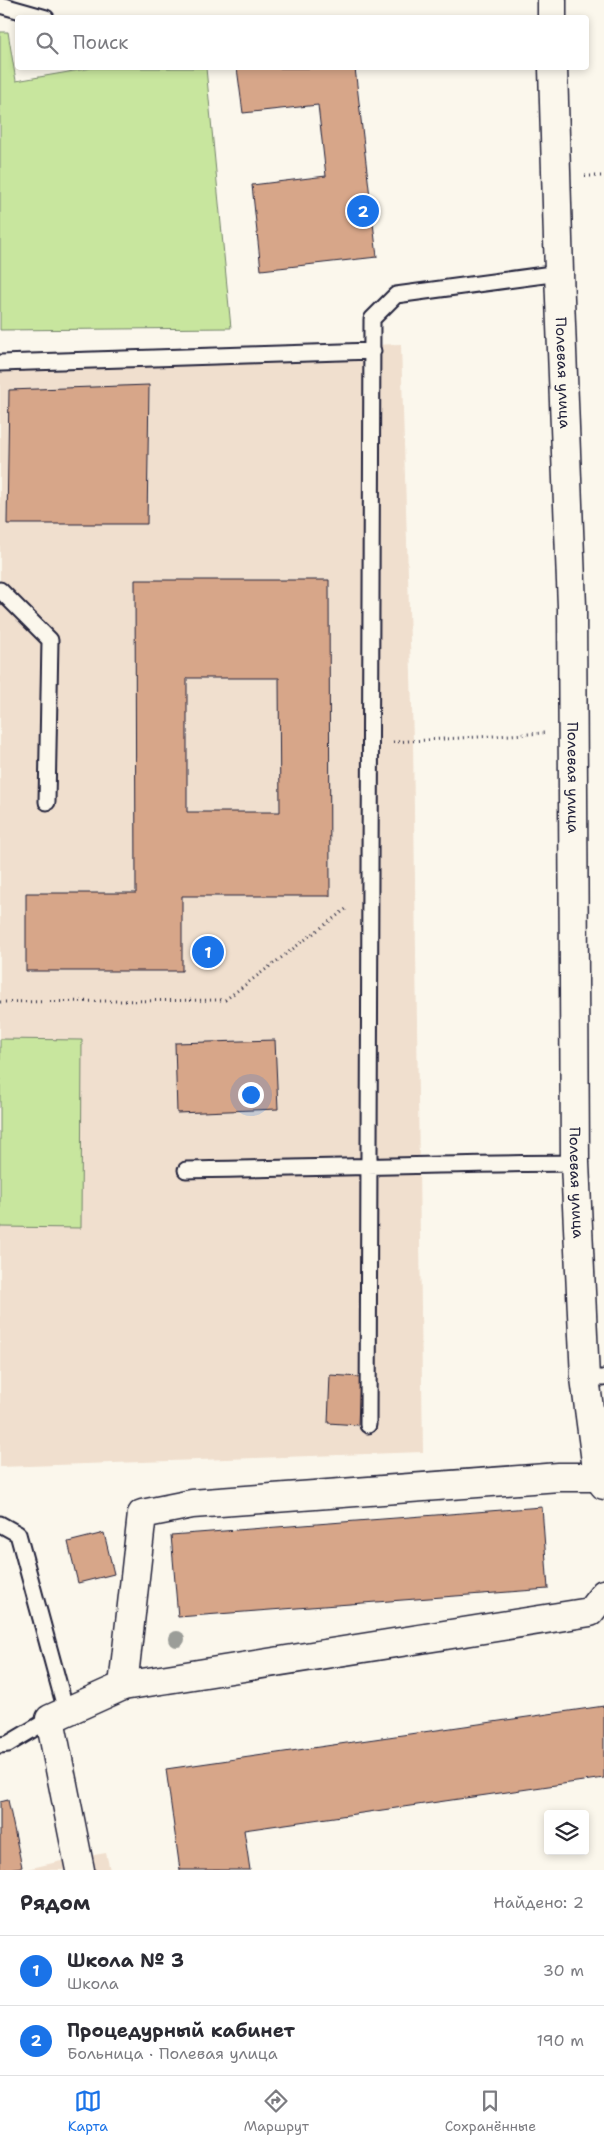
<!DOCTYPE html>
<html lang="ru">
<meta charset="utf-8">
<style>
:root{--surface:#fff;--page:#f2f2f3;--text:#2b2b33;--muted:#7c7c81;--line:#e1e1e2;--accent:#1a73e8}
body{margin:0;font-family:"Shantell Sans",sans-serif;background:var(--page);color:var(--text)}
.controls{position:absolute;right:15px;bottom:15px;display:grid;overflow:hidden;border-radius:5px;box-shadow:0 2px 8px #0003}
.controls button{width:45px;height:45px;display:grid;place-items:center;padding:0;border:0;border-bottom:1px solid var(--line);background:var(--surface);color:var(--text);font:25px sans-serif}
.you{position:absolute;left:250px;top:1094px;width:18px;height:18px;margin:-12px;border:4px solid #fff;border-radius:50%;background:#1a73e8;box-shadow:0 0 0 8px #1a73e833}
.badge{display:grid;place-items:center;width:32px;height:32px;border-radius:50%;background:var(--accent);color:#fff;font-size:16px;font-weight:700}
.pin{position:absolute;translate:-50% -50%;border:2px solid #fff;box-shadow:0 1px 5px #0006}
.list{margin:0;padding:0;list-style:none}
h2{display:flex;justify-content:space-between;align-items:center;height:65px;margin:0;padding:0 20px;font-size:21px}
h2 small{font-size:16px;font-weight:400;color:var(--muted)}
.list li{display:grid;grid-template-columns:32px 1fr auto;gap:15px;align-items:center;box-sizing:border-box;height:70px;padding:0 20px;border-top:1px solid var(--line)}
.list b{display:block;font-size:19px;white-space:nowrap}
.list p{margin:0;font-size:16px;white-space:nowrap;color:var(--muted)}
.list em{font-size:16px;font-style:normal;color:var(--muted)}
.icon{flex:none;width:28px;height:28px;fill:none;stroke:currentColor;stroke-width:2;stroke-linecap:round;stroke-linejoin:round}
.map{position:relative;flex:none;width:604px;height:1870px;overflow:hidden}
.search{position:absolute;background:var(--surface);box-shadow:0 2px 8px #0003;left:15px;right:15px;top:15px;height:55px;display:flex;align-items:center;gap:12px;box-sizing:border-box;padding:0 18px;border-radius:5px;color:var(--muted);font-size:19px}
.sheet{height:205px;background:var(--surface)}
nav{display:flex;justify-content:space-around;align-items:center;box-sizing:border-box;height:70px;border-top:1px solid var(--line);background:var(--surface);font-size:14px;color:var(--muted)}
nav a{display:grid;justify-items:center;gap:2px}
nav .on{color:var(--accent)}
.map>svg:first-child{display:block}
</style>
<div class="map">
<svg width="604" height="1870" viewBox="0 0 604 1870">
<rect width="100%" height="100%" fill="#fbf7ec"/>
<filter id="ink" filterUnits="userSpaceOnUse"><feTurbulence type="fractalNoise" baseFrequency=".02" numOctaves="2"/><feDisplacementMap in="SourceGraphic" scale="10" xChannelSelector="R" yChannelSelector="G"/><feConvolveMatrix kernelMatrix="1 2 1 2 8 2 1 2 1" color-interpolation-filters="sRGB"/></filter>
<g filter="url(#ink)">
<!-- built -->
<path fill="#f0dfce" d="M401,344L413,740L423,1452L0,1467V357Z
M106,1853L110,1870H23L70,1859Z"/>
<!-- green -->
<path fill="#c8e69e" stroke="#75846c" d="M0,32H8L16,81L92,68H206L231,328L0,330Z
M0,1039L82,1040L81,1228L0,1227Z"/>
<!-- building -->
<path fill="#d7a689" stroke="#22223b" fill-rule="evenodd" d="M237,68H355L377,257L261,270L252,185L326,176L318,105L243,113Z
M149,385L147,524H7L9,390Z
M135,580H329L330,896H182V971H26V893H136ZM187,678H279L280,812H187Z
M275,1040L278,1109L177,1113L175,1043Z
M330,1375L360,1377L358,1425L328,1423Z
M542,1507L548,1589L178,1617L171,1535Z
M104,1533L114,1574L78,1583L68,1542Z
M604,1706V1778L244,1830L250,1870H180L166,1769Z
M8,1800L22,1867L0,1870V1802Z"/>
<g fill="none" stroke-linecap="round" stroke-linejoin="round">
<!-- service casing -->
<g stroke="#22223b" stroke-width="19">
<path id="service" d="M0,5L46,18
M0,363L373,351
M0,590L50,640L47,802
M186,1170C316,1168 445,1164 575,1163
M585,1378H604
M368,1425L372,319L396,295L559,273
M0,1524L18,1534L66,1711
M0,1745L8,1744L50,1719"/>
</g>
<!-- minor casing -->
<g stroke="#22223b" stroke-width="31">
<g id="minor">
<path d="M552,0V18"/>
<path id="s1" d="M553,68L559,273L572,607L575,1163L585,1378L598,1477L604,1485"/>
<path d="M123,1686L142,1514L192,1504L559,1477H598"/>
<path d="M80,1870L50,1719L123,1686L590,1612L604,1594"/>
</g>
</g>
<!-- path -->
<path stroke="#22223b" stroke-width="3" stroke-dasharray="1 4" stroke-linecap="butt" d="M585,176H604
M393,742L544,733
M0,1002L225,1000L346,909"/>
<!-- service -->
<use href="#service" stroke="#fbf7ec" stroke-width="15"/>
<!-- minor -->
<use href="#minor" stroke="#fbf7ec" stroke-width="28"/>
</g>
<!-- trees -->
<circle fill="#9b9d98" cx="177" cy="1639" r="8"/>
</g>
<g text-anchor="middle" stroke-width="5" stroke-linejoin="round" paint-order="stroke">
<!-- street labels -->
<g font-size="15" fill="#22223b" stroke="#fbf7ec">
<text dy="5" stroke="none"><textPath href="#s1" startOffset="305">Полевая улица</textPath></text>
<text dy="5" stroke="none"><textPath href="#s1" startOffset="710">Полевая улица</textPath></text>
<text dy="5" stroke="none"><textPath href="#s1" startOffset="1115">Полевая улица</textPath></text>
</g>
</g>
</svg>
<div class="controls">
<button><svg class="icon" aria-label="layers" viewBox="0 0 24 24"><path d="M12 4l9 5-9 5-9-5zM3 14l9 5 9-5"/></svg></button>
</div>
<div class="you"></div>
<div class="pin badge" style="left:208px;top:952px">1</div>
<div class="pin badge" style="left:363px;top:211px">2</div>
<div class="search"><svg class="icon" aria-label="search" viewBox="0 0 24 24"><circle cx="10" cy="10" r="6"/><path d="M15 15l6 6"/></svg>Поиск</div>
</div>
<section class="sheet">
<h2>Рядом<small>Найдено: 2</small></h2>
<ul class="list">
<li><span class="badge">1</span><div><b>Школа № 3</b><p>Школа</p></div><em>30 m</em></li>
<li><span class="badge">2</span><div><b>Процедурный кабинет</b><p>Больница · Полевая улица</p></div><em>190 m</em></li>
</ul>
</section>
<nav>
<a class="on"><svg class="icon" aria-label="map" viewBox="0 0 24 24"><path d="M3 6l6-2 6 2 6-2v14l-6 2-6-2-6 2zM9 4v14M15 6v14"/></svg>Карта</a>
<a><svg class="icon" aria-label="directions" viewBox="0 0 24 24"><path d="M12 3l9 9-9 9-9-9zM9 14v-3h6M13 9l2 2-2 2"/></svg>Маршрут</a>
<a><svg class="icon" aria-label="saved" viewBox="0 0 24 24"><path d="M7 4h10v16l-5-4-5 4z"/></svg>Сохранённые</a>
</nav>
